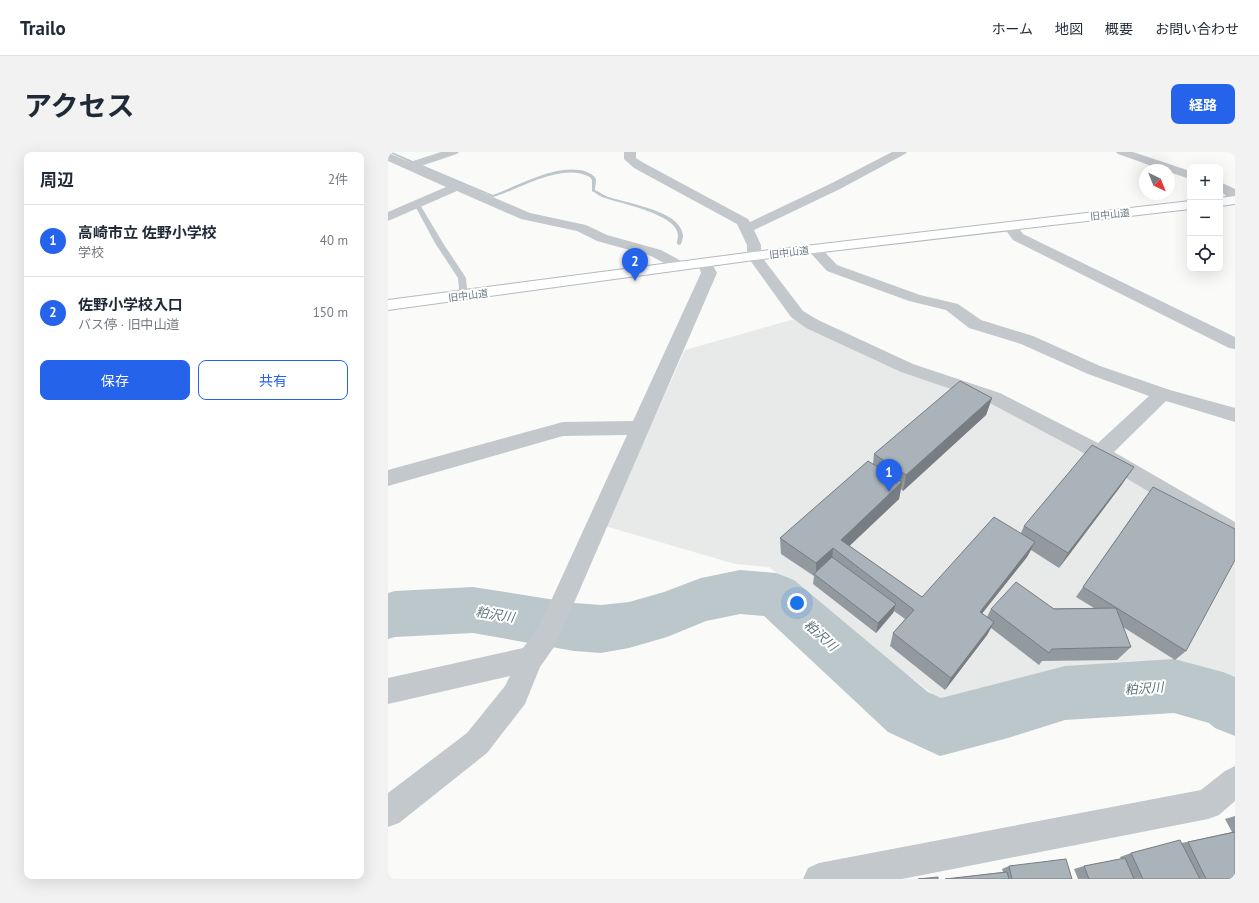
<!DOCTYPE html>
<html lang="ja">
<meta charset="utf-8">
<style>
:root{--surface:#fff;--page:#f2f2f3;--text:#1f2937;--muted:#747a83;--line:#e0e1e3;--accent:#2563eb}
body{margin:0;font-family:"PT Sans","Noto Sans JP",sans-serif;background:var(--page);color:var(--text)}
.controls{position:absolute;right:12px;top:12px;display:grid;overflow:hidden;border-radius:8px;box-shadow:0 4px 16px #0002}
.controls button{width:36px;height:36px;display:grid;place-items:center;padding:0;border:0;border-bottom:1px solid var(--line);background:var(--surface);color:var(--text);font:20px sans-serif}
.compass{position:absolute;left:751px;top:12px;width:36px;height:36px;border-radius:50%;background:var(--surface);box-shadow:0 4px 16px #0002;rotate:137deg}
.you{position:absolute;left:409px;top:451px;width:14px;height:14px;margin:-10px;border:3px solid #fff;border-radius:50%;background:#1a73e8;box-shadow:0 0 0 6px #1a73e833}
.badge{display:grid;place-items:center;width:26px;height:26px;border-radius:50%;background:var(--accent);color:#fff;font-size:13px;font-weight:700}
.pin{position:absolute;translate:-50% -33px;filter:drop-shadow(0 1px 2px #0008)}
.pin::after{content:'';position:absolute;top:21px;width:14px;height:12px;background:inherit;clip-path:polygon(0 0,100% 0,50% 100%)}
.list{margin:0;padding:0;list-style:none}
h2{display:flex;justify-content:space-between;align-items:center;height:52px;margin:0;padding:0 16px;font-size:17px}
h2 small{font-size:13px;font-weight:400;color:var(--muted)}
.list li{display:grid;grid-template-columns:26px 1fr auto;gap:12px;align-items:center;box-sizing:border-box;height:72px;padding:0 16px;border-top:1px solid var(--line)}
.list b{display:block;font-size:15px;white-space:nowrap}
.list p{margin:0;font-size:13px;white-space:nowrap;color:var(--muted)}
.list em{font-size:13px;font-style:normal;color:var(--muted)}
.actions{display:flex;gap:8px;padding:12px 16px}
.actions a{flex:1;padding:9px 0;border:1px solid var(--accent);border-radius:8px;text-align:center;font-size:14px;color:var(--accent)}
.actions .main{background:var(--accent);color:#fff}
.icon{flex:none;width:22px;height:22px;fill:none;stroke:currentColor;stroke-width:2;stroke-linecap:round;stroke-linejoin:round}
.map{position:relative;flex:none;width:847px;height:727px;overflow:hidden;border-radius:8px}
header{display:flex;align-items:center;gap:24px;box-sizing:border-box;height:56px;padding:0 20px;background:var(--surface);border-bottom:1px solid var(--line)}
header strong{font-size:19px}
nav{display:flex;gap:22px;margin-inline-start:auto;font-size:14px}
.intro{display:flex;align-items:center;justify-content:space-between;box-sizing:border-box;height:96px;padding:0 24px}
h1{margin:0;font-size:28px}
.button{padding:10px 18px;border-radius:8px;background:var(--accent);color:#fff;font-size:14px;font-weight:700}
main{display:flex;gap:24px;padding:0 24px}
aside{flex:1;background:var(--surface);border-radius:8px;box-shadow:0 4px 16px #0002}
.map>svg:first-child{display:block}
</style>
<header>
<strong>Trailo</strong>
<nav><a>ホーム</a><a>地図</a><a>概要</a><a>お問い合わせ</a></nav>
</header>
<div class="intro"><h1>アクセス</h1><a class="button">経路</a></div>
<main>
<aside>
<h2>周辺<small>2件</small></h2>
<ul class="list">
<li><span class="badge">1</span><div><b>高崎市立 佐野小学校</b><p>学校</p></div><em>40 m</em></li>
<li><span class="badge">2</span><div><b>佐野小学校入口</b><p>バス停 · 旧中山道</p></div><em>150 m</em></li>
</ul>
<div class="actions"><a class="main">保存</a><a>共有</a></div>
</aside>
<div class="map">
<svg width="847" height="727" viewBox="0 0 847 727">
<rect width="100%" height="100%" fill="#fafaf8"/>
<!-- built -->
<path fill="#e8e9e9" d="M407,167L601,248L712,306L847,387V537L820,524L778,522L675,531L564,557L381,415L347,412L217,374L297,198Z"/>
<g fill="none" stroke-linecap="round" stroke-linejoin="round">
<!-- stream -->
<path fill="#bbc7cb" fill-rule="evenodd" d="M0,0H4L27,10L24,11Z
M34,13L105,43C132,33 171,10 199,20C203,22 207,24 208,28C208,31 207,35 207,38C211,40 214,42 218,44C235,51 293,58 295,83C295,86 294,89 293,92L291,93L289,92C289,89 290,85 290,83C289,62 234,52 217,46C212,45 208,41 204,39V28L202,25C173,10 133,37 105,45L33,15L32,14Z"/>
<!-- river -->
<path fill="#bbc7cb" fill-rule="evenodd" d="M352,418L388,421L406,428L540,540L553,546L677,514L786,507L835,520L847,525V584L827,576L821,571L786,561L677,568L620,586L552,604L500,580L376,464L352,462L318,469L279,485L241,496L213,501L186,499L85,481L7,485L0,487V441L7,439L85,435L186,451L213,453L241,450L276,440L313,426Z"/>
<!-- secondary casing -->
<g stroke="#b3babf" stroke-width="2">
<path id="secondary" d="M847,44V52L832,54V46Z
M802,49V57L366,108L0,158V148L366,100Z"/>
</g>
<!-- service -->
<path fill="#c3c8cc" fill-rule="evenodd" d="M27,51H31L55,91L78,126L79,137L76,146H73L69,144L71,137L70,126L47,91L26,52Z"/>
<!-- minor -->
<path fill="#c3c8cc" fill-rule="evenodd" d="M53,0H71L69,2L33,14L142,61L198,73L219,83L273,98L297,111L299,114L297,117L292,118L287,117L263,104L209,89L189,79L133,67L69,39L0,69V60L58,35L0,9V1L22,10Z
M236,0H248V6L254,10L360,67L362,70L444,31L504,0H519L517,2L452,37L366,78L373,93V104L415,159L430,168L525,212L612,241L710,291L761,244L700,222L633,192L581,176L558,158L521,149L439,119L419,97L421,94L426,93L431,94L449,113L532,143L570,152L593,168L645,184L712,214L782,238L847,256V270L778,249L726,300L847,370V390L839,387L705,306L598,249L513,220L418,176L403,165L359,104V93L349,72L246,16L236,7Z
M728,0H745L802,19V27L781,20V18H775L730,2Z
M832,30L847,37V48L842,47L832,39Z
M621,69L626,70L635,82L847,185V197L841,196L625,88L614,73L616,70Z
M317,107L322,108L329,121L183,458L166,495L152,515L137,552L99,601L11,671L0,675V641L79,581L117,534L122,524L0,552V526L135,496L148,479L162,451L239,283L175,284L0,334V318L175,270L245,269L313,121L310,111L312,108Z
M847,614V649L831,663L820,667L514,727H415L420,716L431,711L813,638L837,619Z"/>
<!-- secondary -->
<use href="#secondary" fill="#fff" fill-rule="evenodd"/>
</g>
<!-- wall -->
<path fill="#929a9f" d="M604,246L598,263L515,339L513,337L511,347L461,394L534,445L633,381L636,374L735,331L671,416L643,398L639,405L594,461L599,465L603,457L706,456L688,445L757,346L798,499L787,508L735,475L743,495L729,508L654,509L651,513L603,476L599,483L557,538L502,494L505,481L517,467L506,459L505,461L488,481L425,432L426,424L393,402L392,386L485,312L486,302Z
M847,664V727H690L686,717L696,714L733,707L732,705L743,701L794,691L844,680L837,667Z
M621,714L684,727H557L615,720L614,717Z"/>
<!-- shaded-wall -->
<path fill="#777d82" d="M604,246L598,263L515,339L518,323Z
M746,315L735,331L671,416L680,401Z
M514,330L511,347L453,402V388Z
M647,390L639,405L585,473L592,460Z
M445,396L444,411L428,424V411Z
M508,452L505,461L488,481L490,471Z
M606,470L599,483L557,538L563,526Z"/>
<!-- building -->
<path fill="#aab3b9" stroke="#777d82" d="M572,229L604,246L518,323L486,302Z
M704,293L746,315L680,401L636,374Z
M480,309L514,330L453,388L534,445L606,365L647,390L592,460L606,470L563,526L505,481L526,458L445,396L428,411L392,386Z
M765,335L847,377V408L798,499L695,435Z
M444,405L508,452L490,471L426,422Z
M628,430L666,457L728,456L743,495L664,497L661,501L603,457Z
M847,680V727H818L800,690Z
M792,688L812,727H755L743,701Z
M737,706L746,727H701L696,714Z
M678,707L684,727H624L621,714Z
M619,720L621,727H557Z
M550,725V727H530Z"/>
<g text-anchor="middle" stroke-width="4" stroke-linejoin="round" paint-order="stroke">
<!-- far-street labels -->
<g font-size="10" fill="#657683" stroke="#fff">
<text transform="translate(722 62) rotate(-6)" y="4">旧中山道</text>
<text transform="translate(401 100) rotate(-7)" y="4">旧中山道</text>
<text transform="translate(80 143) rotate(-7)" y="4">旧中山道</text>
</g>
<!-- water labels -->
<g font-size="13" font-style="italic" fill="#60757c" stroke="#fff">
<text transform="translate(107 462) rotate(9)" y="5">粕沢川</text>
<text transform="translate(433 483) rotate(42)" y="5">粕沢川</text>
<text transform="translate(756 536) rotate(-4)" y="5">粕沢川</text>
</g>
</g>
</svg>
<div class="controls">
<button>+</button>
<button>−</button>
<button><svg class="icon" aria-label="locate" viewBox="0 0 24 24"><circle cx="12" cy="12" r="6"/><path d="M12 2v4M12 18v4M2 12h4M18 12h4"/></svg></button>
</div>
<svg class="compass" viewBox="-18 -18 36 36"><path d="M0-13l5 13h-10z" fill="#e53935"/><path d="M0 13l5-13h-10z" fill="#747a83"/></svg>
<div class="you"></div>
<div class="pin badge" style="left:501px;top:340px">1</div>
<div class="pin badge" style="left:247px;top:129px">2</div>
</div>
</main>
